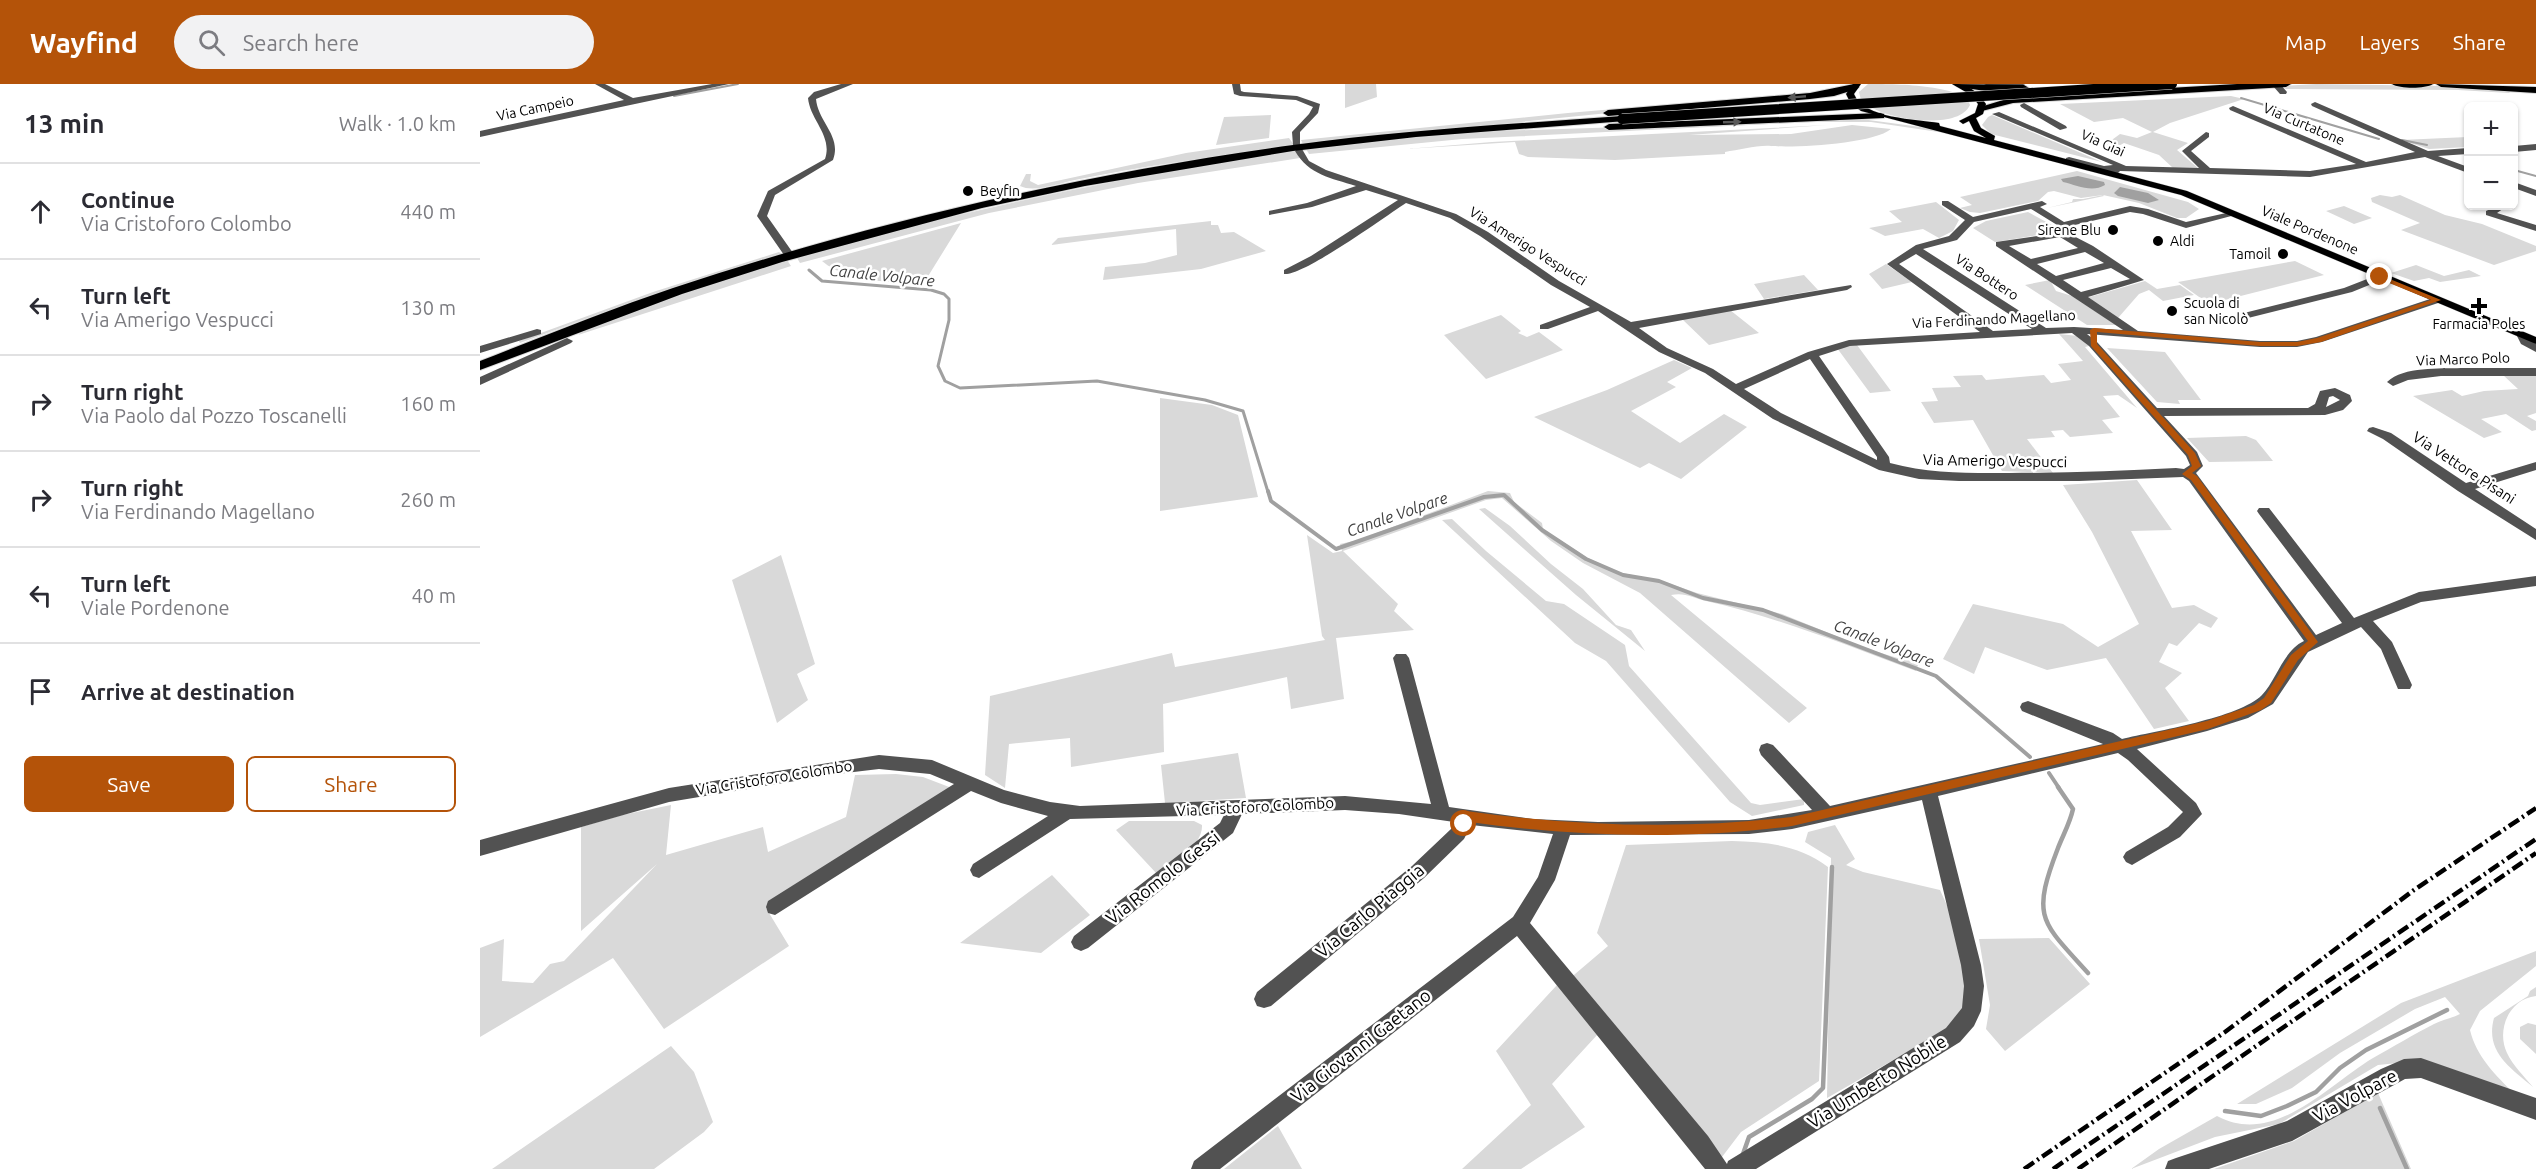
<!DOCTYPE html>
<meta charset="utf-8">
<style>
:root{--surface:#fff;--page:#f2f2f3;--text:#2b2b33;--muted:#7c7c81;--line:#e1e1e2;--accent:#b45309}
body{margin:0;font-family:Ubuntu,sans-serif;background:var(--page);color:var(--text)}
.controls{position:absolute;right:18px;top:18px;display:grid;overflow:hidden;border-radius:9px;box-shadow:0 2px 4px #0004}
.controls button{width:54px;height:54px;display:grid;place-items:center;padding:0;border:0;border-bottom:2px solid var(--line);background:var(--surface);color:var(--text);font:30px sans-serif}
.stop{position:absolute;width:18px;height:18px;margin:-14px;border:4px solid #b45309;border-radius:50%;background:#fff}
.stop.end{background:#b45309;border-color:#fff;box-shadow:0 2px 6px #0008}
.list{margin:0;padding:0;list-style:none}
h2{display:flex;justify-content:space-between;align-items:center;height:78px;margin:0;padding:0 24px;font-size:26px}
h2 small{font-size:20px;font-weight:400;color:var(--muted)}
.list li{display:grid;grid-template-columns:39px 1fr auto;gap:18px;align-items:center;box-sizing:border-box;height:96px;padding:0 24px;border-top:2px solid var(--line)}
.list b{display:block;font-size:22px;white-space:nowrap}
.list p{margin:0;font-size:20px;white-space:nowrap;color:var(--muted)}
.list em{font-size:20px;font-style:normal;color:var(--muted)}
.actions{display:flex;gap:12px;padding:18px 24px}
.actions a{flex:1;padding:14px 0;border:2px solid var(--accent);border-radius:9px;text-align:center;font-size:21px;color:var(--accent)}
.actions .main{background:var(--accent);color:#fff}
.icon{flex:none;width:33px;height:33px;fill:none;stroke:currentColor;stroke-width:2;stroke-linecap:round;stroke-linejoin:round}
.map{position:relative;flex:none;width:2056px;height:1085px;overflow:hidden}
header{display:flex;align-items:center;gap:36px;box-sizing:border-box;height:84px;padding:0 30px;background:var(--accent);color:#fff}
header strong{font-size:28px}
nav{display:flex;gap:33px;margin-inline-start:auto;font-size:21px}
.search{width:420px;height:54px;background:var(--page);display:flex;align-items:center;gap:15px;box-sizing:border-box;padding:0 21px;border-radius:33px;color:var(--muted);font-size:22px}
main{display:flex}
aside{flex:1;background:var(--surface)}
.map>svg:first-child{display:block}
</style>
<header>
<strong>Wayfind</strong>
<div class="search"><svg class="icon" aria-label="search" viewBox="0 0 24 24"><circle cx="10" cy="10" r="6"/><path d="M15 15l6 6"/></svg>Search here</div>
<nav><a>Map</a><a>Layers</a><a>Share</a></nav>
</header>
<main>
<aside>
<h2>13 min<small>Walk · 1.0 km</small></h2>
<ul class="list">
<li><svg class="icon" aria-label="ahead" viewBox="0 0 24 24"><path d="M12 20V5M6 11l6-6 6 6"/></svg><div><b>Continue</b><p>Via Cristoforo Colombo</p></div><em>440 m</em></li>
<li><svg class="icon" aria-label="left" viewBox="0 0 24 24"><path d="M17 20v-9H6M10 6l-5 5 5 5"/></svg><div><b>Turn left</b><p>Via Amerigo Vespucci</p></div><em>130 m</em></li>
<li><svg class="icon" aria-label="right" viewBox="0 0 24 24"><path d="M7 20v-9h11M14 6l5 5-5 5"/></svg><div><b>Turn right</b><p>Via Paolo dal Pozzo Toscanelli</p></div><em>160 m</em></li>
<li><svg class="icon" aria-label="right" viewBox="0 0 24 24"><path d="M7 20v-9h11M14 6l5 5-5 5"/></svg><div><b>Turn right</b><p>Via Ferdinando Magellano</p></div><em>260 m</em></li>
<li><svg class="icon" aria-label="left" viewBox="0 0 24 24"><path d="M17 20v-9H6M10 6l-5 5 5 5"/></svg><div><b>Turn left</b><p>Viale Pordenone</p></div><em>40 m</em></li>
<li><svg class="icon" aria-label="arrive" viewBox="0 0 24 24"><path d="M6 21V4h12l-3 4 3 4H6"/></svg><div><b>Arrive at destination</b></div></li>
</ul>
<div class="actions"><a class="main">Save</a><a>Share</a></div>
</aside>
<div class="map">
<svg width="2056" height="1085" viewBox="0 0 2056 1085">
<rect width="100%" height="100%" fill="#fff"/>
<!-- green -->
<path fill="#d9d9d9" d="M865,0H896L897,13L865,24Z
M1388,0C1411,0 1484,0 1490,21C1479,45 1421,36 1401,28C1393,25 1388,21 1381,16L1379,8Z
M1836,0L1965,2L2031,7L2029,9L1978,6L1806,5L1800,2Z
M1356,6L823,60L821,56L1088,29Z
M1751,12L1764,15L1690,39L1673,48L1708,59L1697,66L1719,85L1693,84L1679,71L1644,59L1635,64L1625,61L1640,50L1657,54L1672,48L1643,34L1614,38L1580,20Z
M791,31L789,54L736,61L744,33Z
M1512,31L1622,78L1511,50L1502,41L1508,33Z
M1381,35L1463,46L1668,100L1694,109L1472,50L1391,38H1331L982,55L829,70L826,65L988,48Z
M1347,41L1209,51L1311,50L1372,41L1411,45C1393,60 1315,64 1291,62C1277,61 1259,66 1245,68V70L1135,76L1048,73L1039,70L1035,58L926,65L1012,58Z
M1988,53V63L1949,65L1921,56Z
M809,54L814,61C741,72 667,81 595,96C580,99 554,109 540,102L546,90H551L550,97L558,101L706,69Z
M816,67L820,74L658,99L509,129L320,179L317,174C481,126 647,92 816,67Z
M1597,87L1708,118L1719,125L1706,134H1697L1659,119L1623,111L1624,112L1567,124L1592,118L1593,115H1603L1623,111L1601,114L1574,107L1568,108L1558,117L1500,129L1490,128L1480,124L1492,121L1480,113Z
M1900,111L1912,113L1920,111L1965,131L2002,140L2056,162V167L2014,181L1921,146L1940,139L1892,118L1891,114Z
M1456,118L1479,136L1473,147L1459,154L1443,145L1405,152L1389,144L1422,138L1409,127Z
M1864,122L1892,134L1874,140L1846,127Z
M1548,128L1583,147L1515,158L1493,144L1506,137Z
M731,137V141H738L741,149L754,148L786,167L721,185L623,196L625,183L665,179L697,171L696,145L571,161L578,154Z
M481,139L442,202C408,195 371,201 342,177Z
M299,168L302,170L171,211L40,259L39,257L173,208Z
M307,176L311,182L98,251L109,243L160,224Z
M1815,177L1844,191L1729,220L1698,198Z
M1406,180L1432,198L1402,205L1389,190Z
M1936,181L1964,192L1989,186L2001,192L1960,198L1949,194L1934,197L1911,189Z
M1324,191L1338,206L1284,215L1274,200Z
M1570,196L1576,207L1592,212L1636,241H1607L1545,201Z
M1665,197L1677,205L1700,201L1714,211L1683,217L1669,206L1659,210L1638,234L1606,214Z
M1250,226L1279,249L1229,261L1202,235Z
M1021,231L1041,247L1038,249L1047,253L1059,248L1083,266L1006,295L964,251Z
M1579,250L1598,252L1609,262L1605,263L1657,324L1638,311L1623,312L1640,333L1622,336L1633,349L1590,353L1583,346L1571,347L1575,353L1547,355L1573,389L1522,387L1493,336L1454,339L1441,318L1458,317L1452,304L1481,303L1473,292L1502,291L1506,296L1564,291L1571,299L1591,296L1578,280L1603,277Z
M1377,261L1411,307L1390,309L1357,264Z
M1627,264L1685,268L1721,316H1698L1700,320L1677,318Z
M1194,276L1212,284L1187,298L1196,303L1151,327L1200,359L1244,330L1267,343L1201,395L1169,379L1160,384L1054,333L1127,306Z
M2023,291L2056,292V329L2047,332L2056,337V346L2052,347L2026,330L2001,335L2022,348L2004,354L1933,312L1972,306L1982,312L2004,307L2038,305Z
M680,314L732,321L758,331L778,413L680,427Z
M1766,352L1776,356L1793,377L1729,378L1707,354Z
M1657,396L1692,446L1651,447L1692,524L1714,521L1738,534L1731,544L1719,539L1697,562L1689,559L1679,578L1702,589L1685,604L1709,637L1674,645L1626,574L1567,586L1505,563L1494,590L1463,575L1493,520L1583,540L1618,563L1659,540L1612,448L1583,401Z
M1008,407L1030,409L1034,418L1062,439L1063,445L1106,473L1138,488L1185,498L1217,509L1302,530L1388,565L1424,576L1439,578L1436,587C1366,561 1300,534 1226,517C1213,514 1205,508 1191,511L1327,624L1309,639L1160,509L1103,479L1071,457L1022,414L1006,416L863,467L918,520L914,527L934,546L856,554L864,615L811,625L807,593L683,620L684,668L591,683L590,654L529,660L525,704L505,691L510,612L692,569L695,583L845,556L842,552L827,451L853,469L862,467L860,460L878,456Z
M1005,424L1030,442L1071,480L1103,505L1136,541L1151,546L1165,567L1096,511L999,425Z
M972,435L1006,467L1066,517L1084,520L1145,561L1149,582L1271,719L1280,721L1324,715V721L1272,732L1250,718L1126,577L1095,559L962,436Z
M301,471L335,580L317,590L328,616L297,639L252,496Z
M758,669L766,714L685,719L681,681Z
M416,690L443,693L477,706L286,824L309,862L184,945L133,874L0,953V864L24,855L22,897L53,899L70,880L84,877L177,780L101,847V743L142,731L191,721L186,771L283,743L288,768L366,733L375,691Z
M649,737H714L722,741C723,763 692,778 677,790L636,746Z
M1355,741L1375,775L1366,781L1383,788L1460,806L1470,828L1479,863L1487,915L1479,934L1464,947L1347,1014L1351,774L1325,758L1328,748Z
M1252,757C1288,758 1319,761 1348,783L1339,997L1261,1048L1242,1073L1088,896L1128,862L1117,849L1146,761Z
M572,791L610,831L561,869L480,859Z
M1569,854L1610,900L1525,967L1506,945L1510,921L1499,855Z
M2056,867V882L2000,927L1990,946C1996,972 2016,992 2035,1010L1928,978L1898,981L1799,1040L1735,1053L1651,1085L1679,1065L1737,1032C1794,1063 1848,1001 1893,974C1913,963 1934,950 1954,940C1962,936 1972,934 1980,930L1965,913L1935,925L1860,969L1812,1004L1776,1020H1757L1921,919Z
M1077,901L1118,950L1072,1000L1105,1043L1041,1085H982L1051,1021L1016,967Z
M2056,903V912C2029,915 2016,946 2027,969C2033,982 2044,992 2053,1003C2029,983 2005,967 2014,934L2048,912L2050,907Z
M2048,939L2056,941V970L2040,955V943Z
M191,962L214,988L233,1038L224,1048L174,1085H12Z
M1898,1009L1931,1085H1734L1814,1057Z
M798,1042L822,1085H744Z"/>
<!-- water -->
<path fill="#a0a0a0" d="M1598,92L1624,98L1625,101C1612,109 1596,101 1583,98L1581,95Z
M1640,103L1668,109L1679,116L1668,119L1638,112L1634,109Z"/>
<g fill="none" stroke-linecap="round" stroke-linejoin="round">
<!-- stream-far3 -->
<path stroke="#a0a0a0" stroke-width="2" d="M194,12L258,0
M1761,14L1899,55
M1922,56L1947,61
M2034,86L2056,92"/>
<!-- stream-far2 -->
<path stroke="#a0a0a0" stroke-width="3" d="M329,186L342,197L451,206L464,210L469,215V236L458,282L465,297L480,304L617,297L725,316L763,327L788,408"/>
<!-- stream-far1 -->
<path stroke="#a0a0a0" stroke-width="4" d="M788,407L791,417L856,465L1004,413L1024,411L1062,446L1106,475L1143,491L1179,497L1223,514L1283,526L1456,592L1550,673
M1569,689L1579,704"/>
<!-- stream -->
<path stroke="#a0a0a0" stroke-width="4.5" d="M1578,703L1593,725C1590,739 1583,751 1578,764C1551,834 1561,837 1608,889
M1900,1024L1927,1085
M1745,1027L1781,1032L1807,1022L1836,1008L1860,984L1886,966L1967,926
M1263,1070L1269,1053L1332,1015L1343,1004L1352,783"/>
<!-- major casing -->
<g stroke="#dbdbdb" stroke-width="1">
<path id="major" d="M1373,0H1381L1374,10C1384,35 1436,35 1459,39L1460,42L1506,54L1494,47L1489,37L1483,40L1479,37L1495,29L1498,20L1491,11L1472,0C1489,0 1497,7 1506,20L1503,30L1496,34L1501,44L1515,52L1514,56L1707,107L2056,253V260L1701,111L1381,27L1371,20L1366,10Z"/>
</g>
<!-- highway casing -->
<g stroke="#dbdbdb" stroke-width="2">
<path id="highway" d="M1374,0L1379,3L1377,5L1354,12L1330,15L1128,32L1123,29L1128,26L1330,9Z
M1473,0L1544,1L1549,4C1535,14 1495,5 1478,3Z
M1757,0H1811L1806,3L1533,19L1502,27L1497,24L1533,13Z
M1912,0H1953C1945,5 1920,5 1912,0Z
M1956,0L2056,3V9L1961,3Z
M1400,29L1404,30V34L1129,46L1124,43L1129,40Z
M1142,32L1147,35L1146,37L936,53L813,67L605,102L502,124L302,178L202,210L0,286V277C64,252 128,226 193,204C395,137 603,90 813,61C922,46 1032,40 1142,32Z"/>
</g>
<!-- minor -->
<path fill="#525252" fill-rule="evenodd" d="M115,0H125L153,14L232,0H249L0,53V47L144,16Z
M361,0H373L336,15C338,38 362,52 353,76L295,111L287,132L313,169L304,171L277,132L288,107L345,75C353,52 330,36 328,14L334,8Z
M752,0H760L761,7L764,8L817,12L840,20L838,29L820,48V63L813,61L812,48L829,30L833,23L816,16L760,12L754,10Z
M1504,0H1545L1541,2H1508Z
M1795,0H1800L1807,8L1806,10H1800L1793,2Z
M1835,18L1948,67L1988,64V70L1958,72L1988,83V89L1945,73L1830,93L1640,87L1636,91L1586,78V74L1589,73L1624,82L1633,81L1512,30L1519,28L1646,82L1719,84L1702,67L1726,48L1729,49V53L1711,67L1730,84L1830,87L1876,80L1750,26L1749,24L1753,22L1886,78L1935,68L1832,22L1831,20Z
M1544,19L1586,42L1587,44L1580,46L1541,23L1540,21Z
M2056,60V66L2034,68V62Z
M819,64L822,65L829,77L846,86L976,130L1008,148L1079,197L1151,238L1371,201L1372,203L1367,206L1159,244L1187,264L1233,285L1256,300L1328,268L1369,256L1500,248L1407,180L1436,161L1469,152L1485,136L1462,121V117H1468L1493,133L1562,117L1567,120L1560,123L1584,138L1650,122L1668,125L1706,138L1755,127V131L1706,144L1663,130L1650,128L1582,144L1551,125L1494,138L1477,156L1443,165L1566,244L1594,243L1643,246L1516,162V158L1586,148L1613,162L1664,196L1608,213L1658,247L1780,257H1817L1836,253L1953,214H1961V218L1842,258L1817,263H1780L1607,250L1617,258L1677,324H1828L1835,320L1840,307L1855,304L1870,311L1872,317L1863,326L1845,331L1684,332L1717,368L1723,382L1716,389L1836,551L1862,539L1779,430L1777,427L1779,424H1789L1874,534L1939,508L2056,492V502L1941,518L1893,537L1912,558L1932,601L1930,605H1918L1901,565L1881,543L1828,568L1793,620L1768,634L1727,647L1657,665L1716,719L1722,730L1700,753L1652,781L1646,778L1643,773L1646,768L1688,743L1703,728L1648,676L1638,669L1458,712L1501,881L1504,902L1501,927L1494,942L1480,958L1276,1085H1225L1037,852L740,1085H711L714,1077L1033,833L1058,793L1073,750L991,741L984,755L944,794L791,922L784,924L777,922L774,915L777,908L932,782L971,745L974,738L919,730L865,726L762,730L753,749L608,864L601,867L594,864L591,858L594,852L740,739L744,731L590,735L499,794L493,792L490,786L493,780L568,732L521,719L491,707L295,831L288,829L286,823L288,817L474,700L450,690L399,685L357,690L189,718L0,772V756L189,704L399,671L452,676L524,706L570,718L600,722L865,712L951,720L913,574L916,570H926L929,574L969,723L1053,735L1118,738L1269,736L1332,726L1281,671L1279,666L1281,661L1287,659L1293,661L1350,722L1623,660L1542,627L1540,623L1542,619L1548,617L1633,649L1642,655C1675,647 1759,634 1782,611C1797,595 1803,567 1824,557L1709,397L1703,393L1599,397H1479L1439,395L1399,386L1293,335L1225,289L1179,268L1118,227L1068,245H1060V241L1110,223L1071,201L1000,152L970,134L926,119C906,132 822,193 804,190V186L831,172L918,116L886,106L832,123L789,131V127L827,119L876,102C851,94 829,91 815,67ZM1580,153L1598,164L1551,175L1529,162ZM1605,168L1624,179L1576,192L1557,180ZM1436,170L1552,245L1513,247L1419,180ZM1631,184L1650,195L1601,208L1583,196ZM1592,249L1609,262L1706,372L1710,381L1704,385L1696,384C1640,387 1585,389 1529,389C1489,389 1450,390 1410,379L1409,373L1339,272L1370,262ZM1330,275L1397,373V376L1301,329L1264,305ZM1853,312L1860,316L1846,323L1849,313ZM1442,716L1481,881L1484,902L1482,924L1466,944L1248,1077L1247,1080L1228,1052L1050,839L1075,796L1090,751L1269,750L1312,745Z
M2034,98L2056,106V112L2034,104Z
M2017,122H2027L2017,129L2056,141V147L2006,131V127Z
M1900,190L1905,193L1904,195L1872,208L1756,237L1751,234L1752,232L1864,204Z
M57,245L61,246V250L0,269V262Z
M2043,249L2047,250L2050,256L2056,260V268L2041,260L2037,252Z
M87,254L93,257L91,259L0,301V293Z
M1981,284H2056V292H1961L1928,296L1913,302L1907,298C1924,282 1960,285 1981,284Z
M1893,343L1911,349L1986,399L2056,378V386L1995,405L2056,445V456L1978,407L1903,355L1887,347L1889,344Z
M1941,974L2056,1014V1036L1941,994L1925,995L1812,1057L1729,1085H1685L1688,1077L1696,1074L1807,1037L1901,985L1924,975Z"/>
<!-- major -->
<use href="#major" fill="#000" fill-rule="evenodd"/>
<!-- highway -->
<use href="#highway" fill="#000" fill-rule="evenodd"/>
<!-- rail -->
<path stroke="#000" stroke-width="4.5" stroke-dasharray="12 4 2 4" stroke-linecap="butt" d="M1544,1085L1745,948L1934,806L2056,724
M1573,1085L2056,755
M1598,1085L2056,769"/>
<!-- highway-bridge casing -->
<g stroke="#dbdbdb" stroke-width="11" stroke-linecap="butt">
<path id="highway-bridge" d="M1142,35L1692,0"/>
</g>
<!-- highway-bridge -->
<use href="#highway-bridge" stroke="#000" stroke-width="10"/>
</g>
<!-- one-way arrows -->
<defs><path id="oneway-solid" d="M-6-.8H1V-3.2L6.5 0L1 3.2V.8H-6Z" transform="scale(1.5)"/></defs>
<g fill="#595959">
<use href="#oneway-solid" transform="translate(1317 13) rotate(175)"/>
<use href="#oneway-solid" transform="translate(1252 38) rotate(-2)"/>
</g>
<!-- route -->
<path fill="#b45309" d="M1900,191L1961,216L1841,258L1817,262H1780L1617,248V260L1715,369L1721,382L1712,389L1717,392L1838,558L1818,576L1791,619L1781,626L1728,645L1312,742C1206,756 1096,753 990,738L988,743H980V732L986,727C1093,742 1204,746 1312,733L1727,637L1774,621L1784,614L1811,571L1828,557L1711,396L1702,390L1712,382L1708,371L1611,262L1610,246L1614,244L1780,258H1817L1837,254L1951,216L1897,194Z"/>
<!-- markers -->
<g fill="#000" stroke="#fff" stroke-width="2">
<circle cx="488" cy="107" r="6"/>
<circle cx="1633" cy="146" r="6"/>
<circle cx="1678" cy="157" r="6"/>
<circle cx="1803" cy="170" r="6"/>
<path d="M1996 213h6v6h6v6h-6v6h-6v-6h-6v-6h6z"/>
<circle cx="1692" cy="227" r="6"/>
</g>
<g text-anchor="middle" stroke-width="5" stroke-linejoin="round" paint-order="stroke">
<!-- far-street labels -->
<g font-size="14" fill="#000" stroke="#fff">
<text transform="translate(55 24) rotate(-12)" y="5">Via Campeio</text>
<text transform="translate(1824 40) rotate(23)" y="5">Via Curtatone</text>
<text transform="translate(1623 59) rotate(24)" y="5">Via Giai</text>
<text transform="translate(1830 146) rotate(23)" y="5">Viale Pordenone</text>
<text transform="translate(1048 162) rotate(32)" y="5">Via Amerigo Vespucci</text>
<text transform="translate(1507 193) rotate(33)" y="5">Via Bottero</text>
<text transform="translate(1514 235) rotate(-3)" y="5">Via Ferdinando Magellano</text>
<text transform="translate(1983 275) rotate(-2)" y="5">Via Marco Polo</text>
</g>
<!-- far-poi labels -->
<g font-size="14" fill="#000" stroke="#fff" text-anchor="start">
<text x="500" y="112">Beyfin</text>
<text x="1621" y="151" text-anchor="end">Sirene Blu</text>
<text x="1690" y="162">Aldi</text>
<text x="1791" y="175" text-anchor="end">Tamoil</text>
<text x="1704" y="224">Scuola di<tspan x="1704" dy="16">san Nicolò</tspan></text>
<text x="1999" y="245" text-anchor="middle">Farmacia Poles</text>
</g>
<!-- street labels -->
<g font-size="15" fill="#000" stroke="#fff">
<text transform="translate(1515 377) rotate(1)" y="5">Via Amerigo Vespucci</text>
<text transform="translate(1984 384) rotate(33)" y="5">Via Vettore Pisani</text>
<text transform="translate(294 694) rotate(-9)" y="5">Via Cristoforo Colombo</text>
<text transform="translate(775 723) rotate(-3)" y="5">Via Cristoforo Colombo</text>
</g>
<!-- water labels -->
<g font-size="16" font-style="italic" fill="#414141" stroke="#fff">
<text transform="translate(402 191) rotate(6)" y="6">Canale Volpare</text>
<text transform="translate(917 430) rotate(-19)" y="6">Canale Volpare</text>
<text transform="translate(1404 559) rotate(21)" y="6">Canale Volpare</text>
</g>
<!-- near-street labels -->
<g font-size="18" fill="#000" stroke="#fff">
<text transform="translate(683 794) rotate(-38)" y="6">Via Romolo Gessi</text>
<text transform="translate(890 827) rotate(-40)" y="6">Via Carlo Piaggia</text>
<text transform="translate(881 962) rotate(-38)" y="6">Via Giovanni Gaetano</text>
<text transform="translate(1397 998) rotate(-32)" y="6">Via Umberto Nobile</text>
<text transform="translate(1875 1012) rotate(-28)" y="6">Via Volpare</text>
</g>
</g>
</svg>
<div class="controls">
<button>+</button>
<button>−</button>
</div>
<div class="stop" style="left:984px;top:740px"></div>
<div class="stop end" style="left:1900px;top:193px"></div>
</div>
</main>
